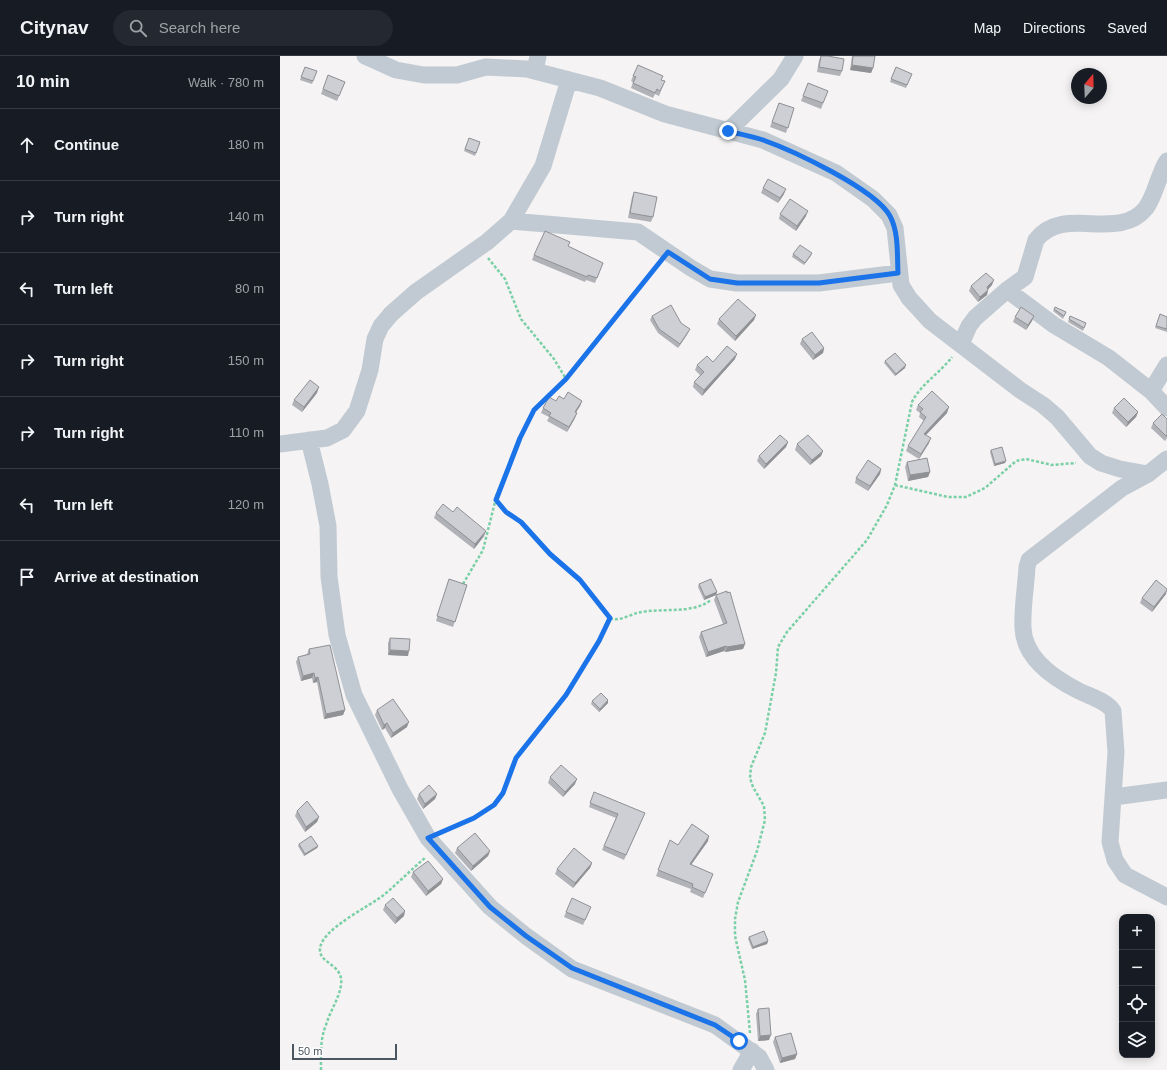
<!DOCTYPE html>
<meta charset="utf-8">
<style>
:root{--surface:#171b24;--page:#242831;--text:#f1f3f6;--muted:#9ea1a6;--line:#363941}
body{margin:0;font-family:Helvetica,sans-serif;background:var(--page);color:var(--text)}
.controls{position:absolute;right:12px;bottom:12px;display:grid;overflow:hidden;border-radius:8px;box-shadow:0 2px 10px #0003}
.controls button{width:36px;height:36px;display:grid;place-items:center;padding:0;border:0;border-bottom:1px solid var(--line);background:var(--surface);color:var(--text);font:20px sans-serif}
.compass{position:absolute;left:791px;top:12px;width:36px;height:36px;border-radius:50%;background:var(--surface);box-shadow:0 2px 10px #0003;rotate:19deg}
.scale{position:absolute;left:12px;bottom:10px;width:105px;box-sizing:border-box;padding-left:4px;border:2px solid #4a5661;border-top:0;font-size:11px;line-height:14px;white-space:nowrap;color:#4a5661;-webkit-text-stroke:3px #fff;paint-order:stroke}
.stop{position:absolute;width:12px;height:12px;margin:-9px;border:3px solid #1a73e8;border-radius:50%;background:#fff}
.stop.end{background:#1a73e8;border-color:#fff;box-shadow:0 1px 4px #0008}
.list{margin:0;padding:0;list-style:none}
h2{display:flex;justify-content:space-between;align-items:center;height:52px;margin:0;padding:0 16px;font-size:17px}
h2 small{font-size:13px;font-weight:400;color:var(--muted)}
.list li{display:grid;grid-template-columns:26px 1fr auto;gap:12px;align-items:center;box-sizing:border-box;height:72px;padding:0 16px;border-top:1px solid var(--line)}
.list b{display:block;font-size:15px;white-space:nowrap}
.list em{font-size:13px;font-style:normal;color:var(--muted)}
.icon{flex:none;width:22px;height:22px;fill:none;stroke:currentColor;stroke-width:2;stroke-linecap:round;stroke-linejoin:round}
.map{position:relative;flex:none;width:887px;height:1014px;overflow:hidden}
header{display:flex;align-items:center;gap:24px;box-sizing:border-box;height:56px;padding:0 20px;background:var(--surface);border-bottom:1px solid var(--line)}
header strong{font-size:19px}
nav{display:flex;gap:22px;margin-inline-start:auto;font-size:14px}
.search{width:280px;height:36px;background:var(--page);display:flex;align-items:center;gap:10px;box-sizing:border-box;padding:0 14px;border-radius:22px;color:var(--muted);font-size:15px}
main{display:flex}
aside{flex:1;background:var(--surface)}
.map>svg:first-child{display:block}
</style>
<header>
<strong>Citynav</strong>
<div class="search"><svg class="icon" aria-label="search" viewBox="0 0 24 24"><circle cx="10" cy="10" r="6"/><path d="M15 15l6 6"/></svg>Search here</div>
<nav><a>Map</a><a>Directions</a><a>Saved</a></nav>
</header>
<main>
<aside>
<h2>10 min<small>Walk · 780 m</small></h2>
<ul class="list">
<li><svg class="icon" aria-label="ahead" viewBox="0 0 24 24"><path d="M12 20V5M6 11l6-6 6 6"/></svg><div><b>Continue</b></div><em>180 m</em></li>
<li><svg class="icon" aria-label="right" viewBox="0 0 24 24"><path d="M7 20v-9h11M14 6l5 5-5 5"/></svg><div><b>Turn right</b></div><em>140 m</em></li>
<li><svg class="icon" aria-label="left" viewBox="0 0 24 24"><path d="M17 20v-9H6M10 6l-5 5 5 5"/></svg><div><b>Turn left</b></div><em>80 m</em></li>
<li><svg class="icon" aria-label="right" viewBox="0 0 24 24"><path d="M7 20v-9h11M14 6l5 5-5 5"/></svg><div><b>Turn right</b></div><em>150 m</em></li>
<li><svg class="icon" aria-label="right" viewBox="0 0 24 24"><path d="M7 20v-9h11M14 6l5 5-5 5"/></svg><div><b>Turn right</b></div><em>110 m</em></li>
<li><svg class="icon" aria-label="left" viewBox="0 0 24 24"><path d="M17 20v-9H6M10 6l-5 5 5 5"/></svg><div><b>Turn left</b></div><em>120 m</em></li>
<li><svg class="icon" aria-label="arrive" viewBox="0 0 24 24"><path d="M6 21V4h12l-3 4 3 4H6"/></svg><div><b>Arrive at destination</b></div></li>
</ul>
</aside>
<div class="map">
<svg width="887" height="1014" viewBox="0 0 887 1014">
<rect width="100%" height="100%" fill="#f5f3f3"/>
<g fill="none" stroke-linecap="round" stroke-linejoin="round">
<!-- path -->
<path stroke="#7ad0a6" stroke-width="2.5" stroke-dasharray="3 2" stroke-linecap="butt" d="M208,202L225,223L241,263L274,303L286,323
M615,429L668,441H686L705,432L736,405L746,403L772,409L796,407
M216,444L226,456L241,466L270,498L300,524L330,562C339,566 349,559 357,557C380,551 411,559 431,544
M183,528L203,494L217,438L240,382L254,354L286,323L379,207
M163,775L194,762L214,749L223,737L236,702L286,639L319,585L330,562
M470,977L465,924L455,880V863L458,846L477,795L485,764L484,750L473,731L470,722L471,711L485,677L496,617L498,591L507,576L587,484L607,449L615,429L632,346C640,329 660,317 672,301
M41,1014C41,999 40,983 46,969C50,955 59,943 61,929C64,909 41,908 40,895C38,874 91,850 105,838C119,826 132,813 146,801"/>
<!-- minor -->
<path stroke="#c1cad2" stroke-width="17" d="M85,0L116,14L144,19H177L206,11L247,13L320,32L385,58L483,84L556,117L593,143L609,159L615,172L621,229L629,242L650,265L740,334L763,349L777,361L810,400L821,407L840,413L868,418L887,403
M255,15L258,0
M448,75L501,23L515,0
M231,165L358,176L411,212L430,223L457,227H539L618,217
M727,234L774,269L829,302L871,335L887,352
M681,288L689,270L695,262L727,234L745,221L756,184C784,148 838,187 866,152C876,138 878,119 887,105
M871,335L887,309
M29,384L40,428L48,470L49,521L57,579L74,639L120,733L148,782L210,851L246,880L292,913L435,969L479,1001L486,1014
M0,388L47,382L63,374L77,355L90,314L95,283L101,270L111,258L136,236L207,186L231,165L263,110L289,24
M868,418L842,432L749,504L747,511C746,530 742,552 743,572C744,602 775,623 799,635C809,640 827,645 833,655L836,696L830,786L835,804L845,819L887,841
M834,741L887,734
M461,1014L472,995"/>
</g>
<!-- wall -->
<path fill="#b0b2b7" d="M541,0L562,15L560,20L537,16L539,4Z
M572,0H595L593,12L591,17L570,14Z
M25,11L37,15L32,28L20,24Z
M616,11L632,18L626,32L610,26Z
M48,19L65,26L57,45L41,38Z
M353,20H383L381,24L385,25L379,40L375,38L373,42L351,32L353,26L351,25Z
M528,27L548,35L541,53L521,45Z
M499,47L514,52L506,77L490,71Z
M189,82L200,86L195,100L184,95Z
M483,132L504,138L498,147L481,137Z
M354,136L373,161L371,166L348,162L352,141Z
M500,158L526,160L516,175L499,163Z
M288,190L323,207L315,227L306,224L305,226L252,204L254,199Z
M532,197L531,200L524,209L512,201L513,198Z
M712,229L708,233L707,239L698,246L689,235L691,230Z
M775,251L786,256L783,263L773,255Z
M880,258L887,261V276L875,272Z
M476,259L474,264L455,285L437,268L439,263Z
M372,260L401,267L408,277L398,292L378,277L370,264Z
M790,260L806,267L803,275L788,266Z
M735,261L752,265L746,274L733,266Z
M522,283L544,292L543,297L533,304L520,288Z
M455,303L422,340L413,331L414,326L420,319L415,314L417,309L433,306Z
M605,305L625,312L615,320L604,307Z
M37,337L22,356L12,349L14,344Z
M284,343L302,345L300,350L296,356L295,362L287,376L267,365L269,361L261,357L263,352L276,345Z
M638,349L667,357L646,379L649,387L639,403L626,395L628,390L644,365L639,361L640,357L636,354Z
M834,352L858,356L856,361L846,371L832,357Z
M887,363V382L885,385L871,372L873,367Z
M508,386L506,391L484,413L477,405L479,400Z
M517,388L543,395L541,400L530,409L515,394Z
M711,394L725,407L714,410L710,396Z
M627,406L650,416L648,421L628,425L625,411Z
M601,413L600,418L588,435L575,427L576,422Z
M173,456L204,480L194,493L154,462L156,457Z
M169,523L187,529L173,571L156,565Z
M419,528L437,536L436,539L424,544L418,531Z
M886,538L872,556L860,547L862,542Z
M436,539L465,588L463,593L445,596L444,595L426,601L419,581L421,576L443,568L434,544Z
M110,582L128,600L108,599V587Z
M29,593L65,654L63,659L44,663L37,626L33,627L32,622L21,625L16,606L18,601L27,598Z
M312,645L328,647L319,656L311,648Z
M97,654L127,671L111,682L105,672L102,674L95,659Z
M270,721L295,728L283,741L268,727Z
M314,736L363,762L344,804L322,794L336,762L309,751Z
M139,738H157L155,743L143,753L137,743Z
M17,755L39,761L37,766L25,776L15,760Z
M390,784L398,789L428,785L411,809L433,818L423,842L410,836L411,833L376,820Z
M19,788L38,790L37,792L24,800L18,790Z
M177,792L210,795L208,800L191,815L175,797Z
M312,807L310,812L293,832L275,818L277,813Z
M133,816L163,823L161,828L146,840L131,821Z
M105,849L124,860L115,868L103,854Z
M286,856H309L303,869L284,861Z
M469,881L488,885L487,888L472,893L468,883Z
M478,953L489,984L478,985L476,958Z
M495,981L517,998L515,1003L500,1007L493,986Z"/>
<!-- shaded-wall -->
<path fill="#909195" d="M572,9L593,12L591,17L570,14Z
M506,133L504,138L498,147L500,142Z
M528,155L526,160L516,175L517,170Z
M714,224L712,229L705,237L707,231Z
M708,234L707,239L698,246L700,241Z
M476,259L474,264L455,285L456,280Z
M754,260L752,265L746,274L748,269Z
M410,273L408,277L398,292L400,288Z
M544,292L543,297L533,304L535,299Z
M457,298L455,303L422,340L424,334Z
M626,309L625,312L615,320L616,318Z
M39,331L37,337L22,356L24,351Z
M302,345L300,350L293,361L295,356Z
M669,351L667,357L642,383L644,378Z
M858,356L856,361L846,371L848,366Z
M297,357L295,362L287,376L289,371Z
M651,382L649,387L639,403L641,398Z
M508,386L506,391L484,413L486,408Z
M543,395L541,400L530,409L532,404Z
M726,405L725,407L714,410L715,408Z
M601,413L600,418L588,435L590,430Z
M650,416L648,421L628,425L630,419Z
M206,475L204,480L194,493L195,488Z
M887,534L886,538L872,556L874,551Z
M437,536L436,539L424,544L425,541Z
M465,588L463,593L445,596L447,591Z
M446,590L444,595L426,601L428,596Z
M110,594L129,595L128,600L108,599Z
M34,617L32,622L21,625L23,620Z
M38,621L37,626L33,627L35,622Z
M328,644V647L319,656L320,653Z
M65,654L63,659L44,663L46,658Z
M129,666L127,671L111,682L113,677Z
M107,667L105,672L102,674L104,669Z
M297,723L295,728L283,741L285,736Z
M157,738L155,743L143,753L145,748Z
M39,761L37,766L25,776L26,771Z
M429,780L428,785L408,813L410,808Z
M38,790L37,792L24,800L25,798Z
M210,795L208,800L191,815L193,810Z
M312,807L310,812L293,832L295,827Z
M163,823L161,828L146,840L148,835Z
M125,855L124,860L115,868L117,862Z
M488,885L487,888L472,893L473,891Z
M491,979L489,984L478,985L480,980Z
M517,998L515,1003L500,1007L502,1002Z"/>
<!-- building -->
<path fill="#cdcfd5" stroke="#909195" d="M541,0H548L564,3L562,15L539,11Z
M573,0H595L593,12L572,9Z
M358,9L383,20L381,24L385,25L380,35L377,33L375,37L353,27L356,21L353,20Z
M25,11L37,15L33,25L21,21Z
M616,11L632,18L627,29L611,23Z
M48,19L65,26L59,40L43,33Z
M528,27L548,35L543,47L523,40Z
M499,47L514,52L508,72L492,66Z
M189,82L200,86L196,97L185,93Z
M488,123L506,133L500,142L483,132Z
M354,136L377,141L373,161L350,157Z
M510,143L528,155L517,170L500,158Z
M265,175L290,186L288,190L323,207L317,222L308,219L307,221L254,199Z
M520,189L532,197L525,207L513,198Z
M706,217L714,224L707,231L708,234L700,241L691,230Z
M458,243L476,259L456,280L439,263Z
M391,249L401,267L410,273L400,288L379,273L372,260Z
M741,251L754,260L748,269L735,261Z
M775,251L786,256L784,260L774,253Z
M880,258L887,261V273L876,270Z
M790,260L806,267L804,272L789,263Z
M532,276L544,292L535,299L522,283Z
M447,290L457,298L424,334L414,326L424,316L417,309L427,300L433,306Z
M615,297L626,309L616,318L605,305Z
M30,324L39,331L24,351L14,344Z
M652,335L669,351L644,378L651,382L641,398L628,390L646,361L640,356L643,353L638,349Z
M288,336L302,345L295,356L297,357L289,371L269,360L271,357L263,352L269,341L276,345L279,340L284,343Z
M844,342L858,356L848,366L834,352Z
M882,358L887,363V379L886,380L873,367Z
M500,379L508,386L486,408L479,400Z
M528,379L543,395L532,404L517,388Z
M722,391L726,405L715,408L711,394Z
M647,402L650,416L630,419L627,406Z
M588,404L601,413L590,430L576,422Z
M163,448L173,456L177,451L206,475L195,488L156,457Z
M169,523L187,529L175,566L157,560Z
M431,523L437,536L425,541L419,528Z
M876,524L887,533V534L874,551L862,542Z
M447,535V537L450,536L465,588L447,591L446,590L428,596L421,576L447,567L436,539Z
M110,582L130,583L129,595L110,594Z
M50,589L65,654L46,658L38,621L35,622L34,617L23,620L18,601L30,598L29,593Z
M321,637L328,644L320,653L312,645Z
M113,643L129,666L113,677L107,667L104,669L97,654Z
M281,709L297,723L285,736L270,721Z
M149,729L157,738L145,748L139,738Z
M314,736L365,757L346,799L324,790L338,758L310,747Z
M27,745L39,761L26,771L17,755Z
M412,768L429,780L410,808L433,818L425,837L412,831L413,828L378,814L390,784L398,789Z
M195,777L210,795L193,810L177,792Z
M31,780L38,790L25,798L19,788Z
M294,792L312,807L295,827L277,813Z
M148,805L163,823L148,835L133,816Z
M113,842L125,855L117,862L105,849Z
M292,842L311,851L305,864L286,856Z
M484,875L488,885L473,891L469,881Z
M489,952L491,979L480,980L478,953Z
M511,977L517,998L502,1002L495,981Z"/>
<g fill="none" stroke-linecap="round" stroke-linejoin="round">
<!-- route -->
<path stroke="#1a73e8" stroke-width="5" d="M448,75C459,78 472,80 483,84C514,95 595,133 610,160C619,177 617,199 618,217L539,227H457L430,223L388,196L286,323L254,354L240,382L216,444L226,456L241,466L270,498L300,524L330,562L319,585L286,639L236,702L223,737L214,749L194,762L148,782L210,851L246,880L292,912L435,969L459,985"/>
</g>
</svg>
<div class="controls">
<button>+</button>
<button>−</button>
<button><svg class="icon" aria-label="locate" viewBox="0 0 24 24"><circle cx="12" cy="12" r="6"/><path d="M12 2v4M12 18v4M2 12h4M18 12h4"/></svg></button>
<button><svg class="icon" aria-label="layers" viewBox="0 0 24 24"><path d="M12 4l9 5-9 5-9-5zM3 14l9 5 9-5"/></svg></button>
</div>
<svg class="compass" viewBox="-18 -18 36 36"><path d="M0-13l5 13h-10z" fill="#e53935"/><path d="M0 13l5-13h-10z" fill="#9ea1a6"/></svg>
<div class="scale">50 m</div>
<div class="stop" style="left:459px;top:985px"></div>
<div class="stop end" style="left:448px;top:75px"></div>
</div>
</main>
